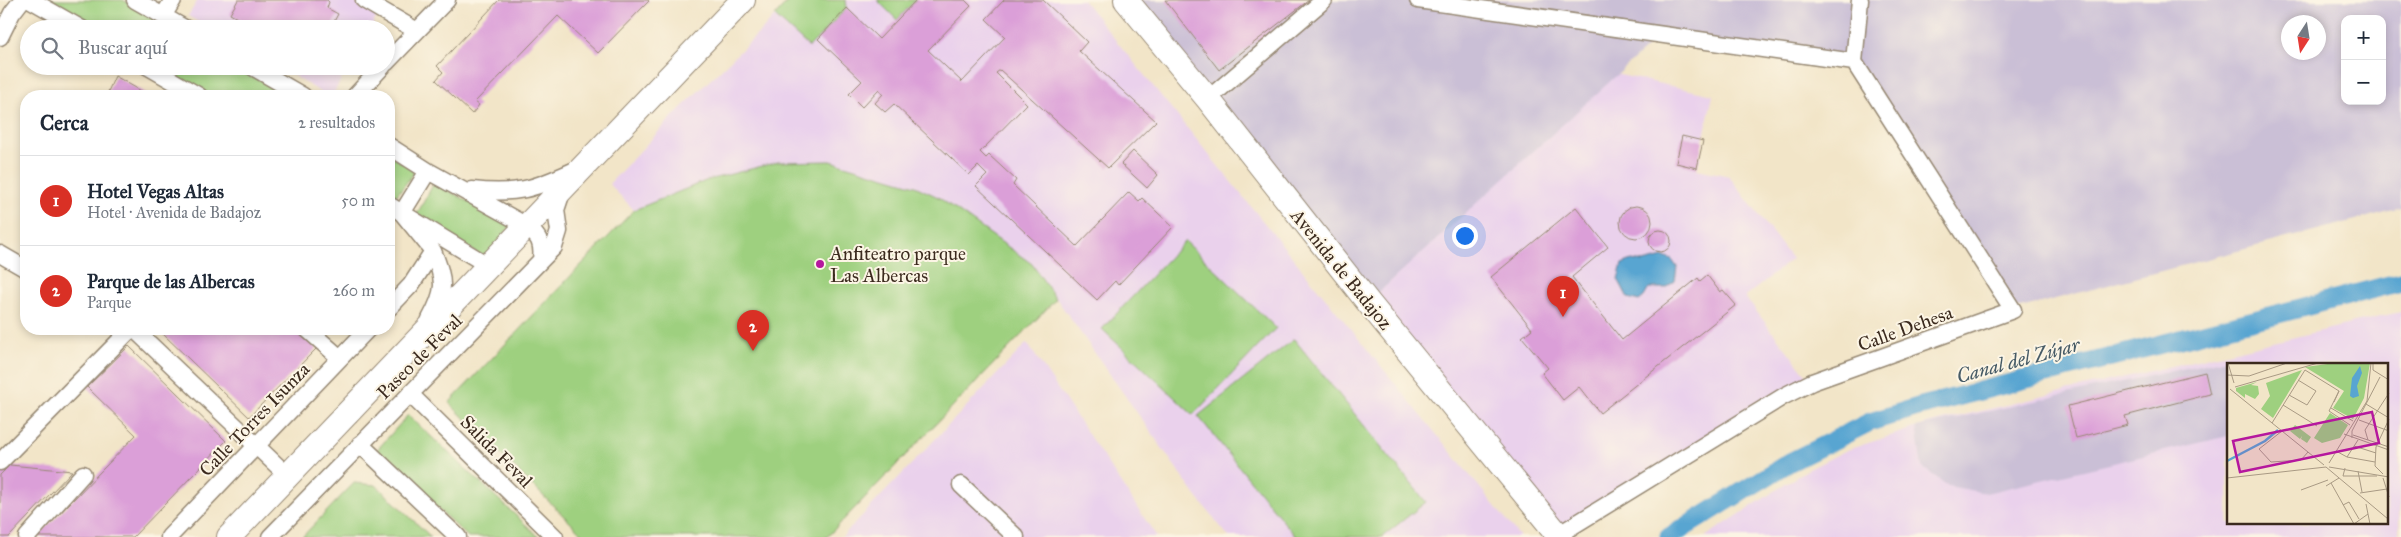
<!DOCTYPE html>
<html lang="es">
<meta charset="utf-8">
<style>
:root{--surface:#fff;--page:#f2f2f3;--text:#1f2937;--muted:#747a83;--line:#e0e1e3;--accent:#d93025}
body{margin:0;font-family:"IM FELL Great Primer",serif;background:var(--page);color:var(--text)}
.controls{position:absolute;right:15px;top:15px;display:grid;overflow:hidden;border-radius:10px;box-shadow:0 2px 8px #0003}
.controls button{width:45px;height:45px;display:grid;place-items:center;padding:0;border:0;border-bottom:1px solid var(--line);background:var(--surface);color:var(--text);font:25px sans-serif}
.compass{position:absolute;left:2281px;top:15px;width:45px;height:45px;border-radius:50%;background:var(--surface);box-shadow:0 2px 8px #0003;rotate:192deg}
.you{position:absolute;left:1464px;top:235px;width:18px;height:18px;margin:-12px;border:4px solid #fff;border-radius:50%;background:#1a73e8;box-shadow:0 0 0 8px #1a73e833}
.badge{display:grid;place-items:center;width:32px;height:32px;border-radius:50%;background:var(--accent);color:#fff;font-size:16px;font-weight:700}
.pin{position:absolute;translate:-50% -41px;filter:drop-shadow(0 1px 2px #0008)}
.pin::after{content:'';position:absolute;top:26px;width:18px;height:15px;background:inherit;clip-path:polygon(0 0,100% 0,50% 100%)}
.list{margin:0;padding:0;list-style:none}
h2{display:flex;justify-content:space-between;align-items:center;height:65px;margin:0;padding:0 20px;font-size:21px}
h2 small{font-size:16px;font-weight:400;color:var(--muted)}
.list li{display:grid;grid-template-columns:32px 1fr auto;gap:15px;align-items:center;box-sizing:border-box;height:90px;padding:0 20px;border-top:1px solid var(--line)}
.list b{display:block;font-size:19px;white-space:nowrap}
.list p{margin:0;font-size:16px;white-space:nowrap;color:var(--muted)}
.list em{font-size:16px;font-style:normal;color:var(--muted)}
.icon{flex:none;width:28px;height:28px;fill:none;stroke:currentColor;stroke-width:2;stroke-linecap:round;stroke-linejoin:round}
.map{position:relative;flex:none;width:2401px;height:537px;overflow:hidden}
.search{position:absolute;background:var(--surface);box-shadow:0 2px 8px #0003;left:20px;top:20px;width:375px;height:55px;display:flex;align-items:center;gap:12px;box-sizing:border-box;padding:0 18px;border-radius:28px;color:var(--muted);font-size:19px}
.panel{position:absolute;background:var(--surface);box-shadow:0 2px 8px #0003;left:20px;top:90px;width:375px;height:245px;border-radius:20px}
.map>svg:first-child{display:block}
</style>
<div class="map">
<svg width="2401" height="537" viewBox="0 0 2401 537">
<rect width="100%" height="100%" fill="#fcf5e5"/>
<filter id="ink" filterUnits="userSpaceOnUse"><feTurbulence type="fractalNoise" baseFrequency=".02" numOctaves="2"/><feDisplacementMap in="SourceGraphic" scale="10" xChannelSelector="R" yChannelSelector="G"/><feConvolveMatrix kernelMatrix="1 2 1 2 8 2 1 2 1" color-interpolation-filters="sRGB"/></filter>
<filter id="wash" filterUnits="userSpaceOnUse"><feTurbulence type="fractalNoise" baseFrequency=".0096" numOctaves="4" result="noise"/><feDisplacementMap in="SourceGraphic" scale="20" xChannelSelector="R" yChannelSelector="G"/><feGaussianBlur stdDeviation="1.12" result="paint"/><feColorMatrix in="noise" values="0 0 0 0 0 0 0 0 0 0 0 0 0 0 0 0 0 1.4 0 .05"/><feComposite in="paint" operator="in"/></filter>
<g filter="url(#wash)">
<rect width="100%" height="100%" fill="#f2e5c8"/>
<!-- built -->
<path fill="#ead1ec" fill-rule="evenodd" d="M198,0H351L377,16L370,29H211L188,16Z
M789,0H1083L1520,537H1229L1196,496L1032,264L938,197L915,186L831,161L778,162L708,180L634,210L609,184L679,110L762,30Z
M278,66H349L332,96H327Z
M1615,74L1713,95L1697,169L1729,176L1792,259L1745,297L1812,382L1558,535L1368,302Z
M2401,312L2399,537H1705L1807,470L1847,450L1930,423ZM2228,364H2387V523H2228Z
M1027,343L1157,537H842Z"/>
<!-- industrial -->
<path fill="#cabfd6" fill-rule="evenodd" d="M1126,0H2401V208L2013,310L1854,62L1661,35L1368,302ZM2345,19H2382V101H2345ZM2288,22H2318V52H2288Z
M2227,359L2228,367V436L1986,493L1948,486L1922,467L1916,427Z"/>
<!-- green -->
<path fill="#9ed07f" stroke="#6c7d4e" d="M51,0H123L172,29H91L48,4Z
M789,0H846L847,8L809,47L775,16Z
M877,0H916L897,20Z
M157,66H237L288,96H209Z
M389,155L412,169L414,173L392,201L389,199Z
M831,161L915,186L938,197L1032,264L1056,299L827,537H585L449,403L634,210L708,180L778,162Z
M434,183L507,222L510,227L487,254L480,255L417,214Z
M1185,241L1276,328L1193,415L1102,329Z
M1294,339L1426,502L1382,537H1296L1198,416Z
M408,415L539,537H468L376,451Z
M354,483L376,485L431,537H302Z"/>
<!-- water -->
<path fill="#58a5d1" stroke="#4a6878" d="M1664,257L1672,260L1677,267L1675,281L1665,288H1649L1644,297L1639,301L1628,298L1618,279L1622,264L1632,260L1643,262Z"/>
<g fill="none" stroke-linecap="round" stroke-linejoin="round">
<!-- canal -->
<path stroke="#58a5d1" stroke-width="19" d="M1669,537L1790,462L1870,422L1918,407L2401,282"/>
</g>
<g id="blocks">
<!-- building -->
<path fill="#db9fd8" d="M238,0H327L329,2L327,8L338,14L330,29H252L253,27L230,14Z
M499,0H648L649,1L598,53L558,16L475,102L479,105L472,114L436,80L443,72L437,66Z
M916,0H965L971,6L928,50L962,82L1005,37L986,19L1004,0H1043L1087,42L1079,51L1156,121L1108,168L1000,70L996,73L1027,104L980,152L986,158L989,155L1016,180L1013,185L1077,246L1129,192L1139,201L1142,198L1173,227L1118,285L1115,281L1097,300L976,186L987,175L978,166L969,175L894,104L885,112L875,103L883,94L879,89L862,107L849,94L862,81L818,39L847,8L879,39Z
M1165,0H1309L1219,70Z
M115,76L150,96H106Z
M1682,136L1703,141L1697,168L1676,163Z
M1133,151L1158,175L1147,188L1121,164Z
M1620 222a16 16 0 1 1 32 0a16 16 0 1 1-32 0Z
M1576,207L1608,247L1572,277L1622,340L1698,278L1700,281L1707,275L1720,292L1723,290L1736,305L1600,413L1579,387L1563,400L1542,373L1548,368L1522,337L1532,329L1491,277Z
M1649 241a11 11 0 1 1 22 0a11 11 0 1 1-22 0Z
M165,329H297L317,348L249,417L161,332Z
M129,346L226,441L133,537H37L136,435L87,387Z
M2205,372L2210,394L2125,416L2128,425L2076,438L2068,406Z
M10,465L72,471L9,537H0V475Z"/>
</g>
</g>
<g filter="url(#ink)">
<use href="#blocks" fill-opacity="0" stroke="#968873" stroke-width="1"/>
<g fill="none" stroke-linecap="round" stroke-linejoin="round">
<!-- street casing -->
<g stroke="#968873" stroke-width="19">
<path id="street" d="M31,0L82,29
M135,0L186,29
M364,0L417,31
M1418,0L1854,62
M163,16L173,0
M0,37L12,13L22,0
M1854,62L1860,0
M386,63L447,0
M147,66L199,96
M251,66L303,96
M355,96L383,66
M1208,99L1324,0
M389,146L428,171L527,226C539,237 543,243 541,260
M472,190C516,195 534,189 573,171
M389,205L489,266
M0,254L26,269
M389,308L411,285L433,251L402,213L428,171
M430,319C446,290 445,281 433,251
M134,329L288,476
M307,329L340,358
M410,394L555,537
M360,444L458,537
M0,462L131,329
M961,485L1016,537
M1558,535L1784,396L1812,382L2013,310L1854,62
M27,537L83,474
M169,537L368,329
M270,537L554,247L559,231L556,210L562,192"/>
</g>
<!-- secondary casing -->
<g stroke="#968873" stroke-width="26">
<path id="secondary" d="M1126,0L1208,99L1368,302L1560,537
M229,537L743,0"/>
</g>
<!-- street -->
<use href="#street" stroke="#fff" stroke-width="16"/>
<!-- secondary -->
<use href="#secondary" stroke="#fff" stroke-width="24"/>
</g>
</g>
<!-- markers -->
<circle fill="#b5179e" stroke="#fcf5e5" stroke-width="2" cx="820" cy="264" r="5"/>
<g text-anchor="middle" stroke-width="4" stroke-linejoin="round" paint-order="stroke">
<!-- poi labels -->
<g font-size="19" fill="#3b2a1e" stroke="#fcf5e5" text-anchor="start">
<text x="830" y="260">Anfiteatro parque<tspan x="830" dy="22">Las Albercas</tspan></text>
</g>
<!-- street labels -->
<g font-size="19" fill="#3b2a1e" stroke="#fcf5e5">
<text transform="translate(1342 269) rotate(51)" y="7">Avenida de Badajoz</text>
<text transform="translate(1905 328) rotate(-20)" y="7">Calle Dehesa</text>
<text transform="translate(419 356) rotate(-45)" y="7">Paseo de Feval</text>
<text transform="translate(254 419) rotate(-46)" y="7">Calle Torres Isunza</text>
<text transform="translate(497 451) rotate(45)" y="7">Salida Feval</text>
</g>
<!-- water labels -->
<g font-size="20" font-style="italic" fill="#475b66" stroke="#fcf5e5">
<text transform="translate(2018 360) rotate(-15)" y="7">Canal del Zújar</text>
</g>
</g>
<!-- overview -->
<g transform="translate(2227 363)">
<rect width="161" height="161" fill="#f2e5c8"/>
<path d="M108,0H143L137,35L126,56L106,45L117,28L78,4ZM75,7L46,55L34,46L43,33L39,20ZM30,19L24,22L31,23L32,31L28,36L18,31V35L9,28V25ZM103,50L121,62L113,75L95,80L87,75ZM68,62L84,74L80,80L74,76L75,73L73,76L63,68Z" fill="#9ed07f"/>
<path d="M133,3L135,10L130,23L132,33L126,35L123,33L125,15Z" fill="#58a5d1"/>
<path fill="none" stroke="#58a5d1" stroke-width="2.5" d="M0,98L38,78L51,67"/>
<path fill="none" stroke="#a99a84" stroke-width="1" d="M1,0L7,20M146,1V7L162,17M0,12L22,13L60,0M8,24L91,0M3,26L97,102M62,32L80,42L89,28L71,17M107,39L112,28L102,48L123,62M139,41L162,55M56,42L90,63M104,45L126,58M132,57L162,68M45,60L78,7L112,28M117,71L162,87M126,72L162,84M125,75V68L153,14M141,77L138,67L162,30M127,83L149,90M109,88L120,94L148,99M120,94L131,77M44,99L32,86L55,68M44,99L74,97L81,89M102,100L140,38L144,0M99,104L161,156M102,104L162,114M118,105L116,113H150M131,108L135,129M156,111L148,103L149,84L162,56M0,115L99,104M156,115L162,134M104,120L127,161L141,151M99,123L112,115M74,127L101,117M133,130L160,126M139,141L143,161M116,142L122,139L132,156"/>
<path fill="#b5179e" fill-opacity="0.15" stroke="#b5179e" stroke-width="2.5" d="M145,49L152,80L13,109L6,78Z"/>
<rect width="161" height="161" fill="none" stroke="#3b2a1e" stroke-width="2.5"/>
</g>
</svg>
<div class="controls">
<button>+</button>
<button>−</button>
</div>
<svg class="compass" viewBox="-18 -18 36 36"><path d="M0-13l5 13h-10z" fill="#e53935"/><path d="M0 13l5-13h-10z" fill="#747a83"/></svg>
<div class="you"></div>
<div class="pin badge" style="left:1563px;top:317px">1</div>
<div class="pin badge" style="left:753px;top:351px">2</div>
<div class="search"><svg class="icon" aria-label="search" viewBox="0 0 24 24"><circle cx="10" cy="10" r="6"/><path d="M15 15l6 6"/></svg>Buscar aquí</div>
<section class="panel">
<h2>Cerca<small>2 resultados</small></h2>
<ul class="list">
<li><span class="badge">1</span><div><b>Hotel Vegas Altas</b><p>Hotel · Avenida de Badajoz</p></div><em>50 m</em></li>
<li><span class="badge">2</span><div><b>Parque de las Albercas</b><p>Parque</p></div><em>260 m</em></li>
</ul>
</section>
</div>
